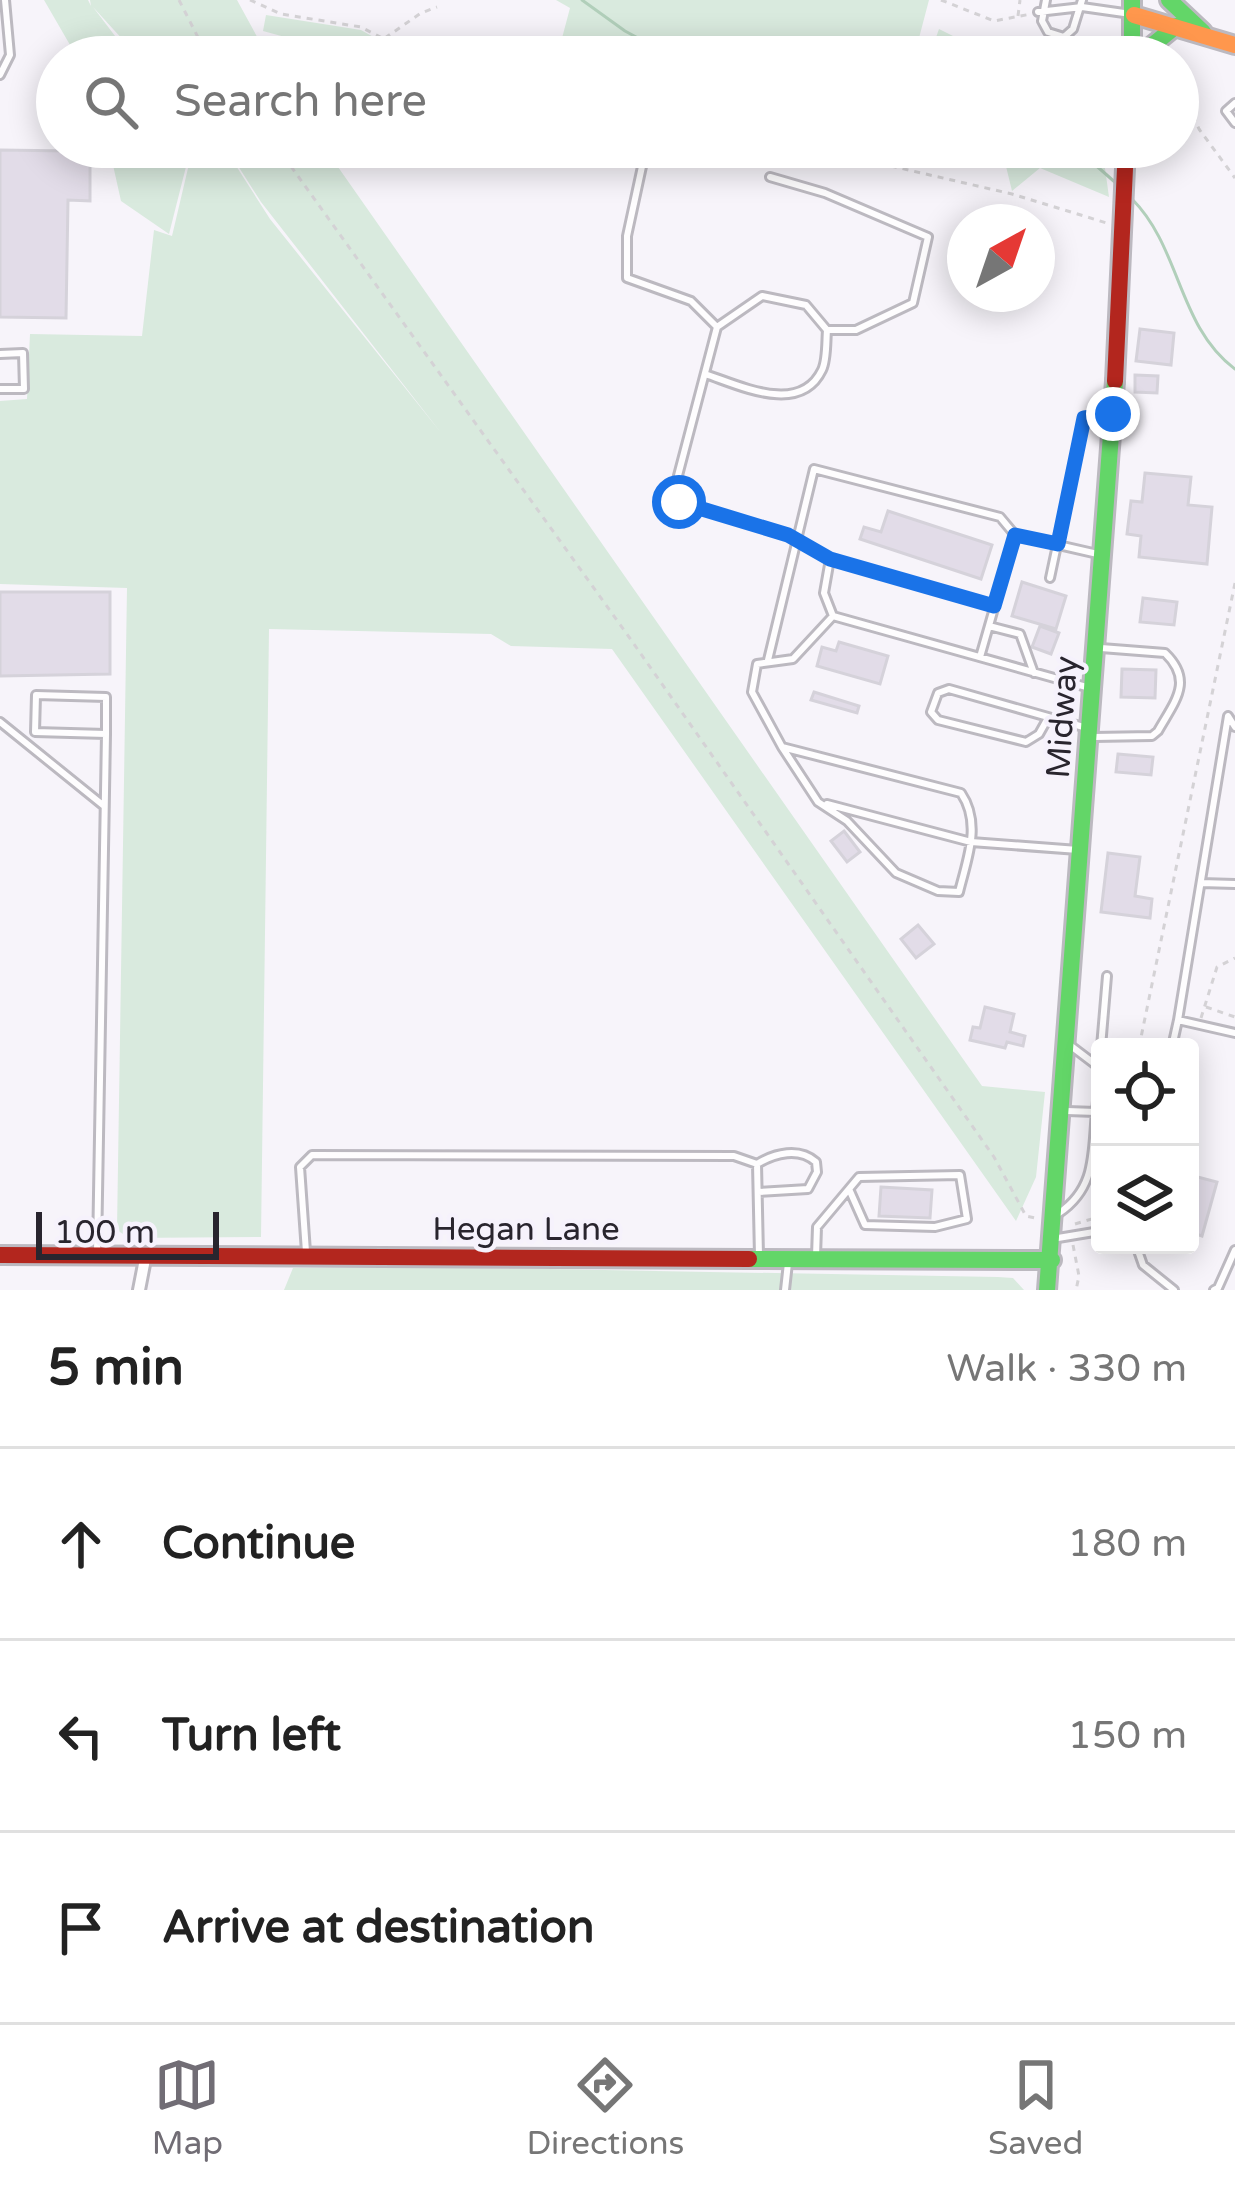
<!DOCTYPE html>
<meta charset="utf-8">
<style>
:root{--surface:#fff;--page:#f2f2f2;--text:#222;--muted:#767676;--line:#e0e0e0;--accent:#716d75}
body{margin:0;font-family:"Varela Round",sans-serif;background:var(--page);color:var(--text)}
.controls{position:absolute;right:36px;bottom:36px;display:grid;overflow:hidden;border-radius:12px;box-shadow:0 6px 30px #0003}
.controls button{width:108px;height:108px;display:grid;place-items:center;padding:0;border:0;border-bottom:3px solid var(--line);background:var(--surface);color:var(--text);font:60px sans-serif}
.compass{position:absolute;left:947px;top:204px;width:108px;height:108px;border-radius:50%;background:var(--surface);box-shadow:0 6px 30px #0003;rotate:40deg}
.scale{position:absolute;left:36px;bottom:30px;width:183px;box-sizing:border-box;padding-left:12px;border:6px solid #29252e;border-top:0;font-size:33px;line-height:42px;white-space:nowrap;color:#29252e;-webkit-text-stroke:9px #f6f2fc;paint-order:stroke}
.stop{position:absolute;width:36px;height:36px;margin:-27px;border:9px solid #1a73e8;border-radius:50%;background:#fff}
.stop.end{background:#1a73e8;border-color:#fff;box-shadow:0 3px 12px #0008}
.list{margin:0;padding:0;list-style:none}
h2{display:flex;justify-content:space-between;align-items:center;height:156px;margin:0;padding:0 48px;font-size:51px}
h2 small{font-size:39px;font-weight:400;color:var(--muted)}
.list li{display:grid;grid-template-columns:78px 1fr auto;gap:36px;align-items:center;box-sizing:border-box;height:192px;padding:0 48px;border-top:3px solid var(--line)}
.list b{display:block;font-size:45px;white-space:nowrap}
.list em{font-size:39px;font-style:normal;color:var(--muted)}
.icon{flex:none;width:66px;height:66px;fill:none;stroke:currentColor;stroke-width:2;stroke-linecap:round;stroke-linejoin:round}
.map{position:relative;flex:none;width:1235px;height:1290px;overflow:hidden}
.search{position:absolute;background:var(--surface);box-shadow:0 6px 30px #0003;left:36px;right:36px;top:36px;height:132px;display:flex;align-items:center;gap:30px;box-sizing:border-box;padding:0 42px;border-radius:66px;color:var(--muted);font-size:45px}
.sheet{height:732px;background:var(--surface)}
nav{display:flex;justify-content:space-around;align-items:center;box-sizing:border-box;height:168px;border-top:3px solid var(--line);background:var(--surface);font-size:33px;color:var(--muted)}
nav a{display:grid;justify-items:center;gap:6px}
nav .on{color:var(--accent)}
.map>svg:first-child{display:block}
</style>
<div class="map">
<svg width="1235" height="1290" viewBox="0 0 1235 1290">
<rect width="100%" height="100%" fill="#f7f4fa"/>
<!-- green -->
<path fill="#d9eade" d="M44,0H88L91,6L90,0H237L261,44L283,57H134V52L93,7L131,57H77Z
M556,0H929L919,38L933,46L939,29L995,57H557L570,8Z
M266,15L361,30L409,57H358L263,31Z
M109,147H191L169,234L121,201Z
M193,147H224L270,219L442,434L261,202L226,147H324L982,1086L1045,1092L1036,1177L1016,1221L612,649L511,646L491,634L269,629L261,1237L129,1238L117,1230L127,588L0,584V401L27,399L30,334L142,336L154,230L172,236Z
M997,147H1102L1109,197L1040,168L1012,191L1003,154Z
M430,1267L998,1277L1013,1278L1024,1290H284L293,1268Z"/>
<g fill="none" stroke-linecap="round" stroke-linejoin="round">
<!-- stream -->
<path stroke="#b1cfba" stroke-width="3" d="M582,0L625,31L673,57
M1075,147L1117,184
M1132,199C1181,248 1178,327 1235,369"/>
</g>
<!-- building -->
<path fill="#e2dce8" stroke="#d5d2da" stroke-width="3" d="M0,150L69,151V156L90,157V201L68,200L66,318L0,317Z
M1140,329L1174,333L1171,365L1136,361Z
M1135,375L1158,376L1157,393L1135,392Z
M1145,473L1191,477L1188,505L1212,507L1207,564L1139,557L1141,536L1127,534L1131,501L1142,502Z
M888,511L992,545L981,579L860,539L864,527L881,532Z
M1022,582L1066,596L1056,629L1012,616Z
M0,592H110V674L0,676Z
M1143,598L1177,602L1174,625L1140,622Z
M1040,626L1059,633L1051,654L1032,647Z
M839,642L888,656L880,684L817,666L822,647L836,651Z
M1122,669L1156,670L1155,698L1121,697Z
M814,692L859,706L857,713L811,700Z
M1118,754L1153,757L1151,775L1116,772Z
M844,831L860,852L847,862L831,841Z
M1108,853L1140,857L1135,896L1152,899L1150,918L1101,912Z
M918,925L934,944L916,958L901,939Z
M985,1007L1014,1014L1010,1032L1025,1036L1023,1046L1007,1042L1005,1048L970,1040L973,1027L980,1028Z
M1190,1175L1217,1182L1202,1236L1190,1232Z
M881,1187L932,1190L930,1218L879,1216Z"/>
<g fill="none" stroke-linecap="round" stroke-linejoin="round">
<!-- lane casing -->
<g stroke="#bcb9c0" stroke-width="12">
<path id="lane" d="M1046,0L1042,21L1048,32L1064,37L1073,29L1082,0
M1038,12L1082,7L1131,14
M0,75L10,55L5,0
M1235,103L1226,111L1235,123
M646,148L627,236V278L691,301L717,327
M770,177L825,193L928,237L913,303L856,330H827
M0,354L23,353L24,389H0
M705,374C739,385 800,416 822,370C827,360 826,342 827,330L806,305L762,296L717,327L675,487L679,502L788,535L830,559L994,606
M830,559L824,593L833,616
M1050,578L1084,418L1109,414
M833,616L1090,688
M989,626L1020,634L1034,673
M980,657L1015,535
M768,660L814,469L1000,517L1015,535L1102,555
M36,695L106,697V734L35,732Z
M1048,718L1039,734L1026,742L938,720L931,712L938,693L949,689L1087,728
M0,722L104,806
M1094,737L1152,736L1158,731C1175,701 1194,681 1165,653L1101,648
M782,747L818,802L847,821L896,873L938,891L959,892C967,859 982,824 961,793L782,747L752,692L757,664L793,659L833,616
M827,804L971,842L1078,850
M1201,883L1235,884
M1178,1020L1228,716L1235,727
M1071,1046L1100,1068L1096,1112
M1101,1047L1107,976
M1172,1047L1178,1020L1235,1033
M757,1164C775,1153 799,1147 816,1162L817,1172L808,1189L758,1192
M1059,1213C1096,1188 1092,1154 1096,1112L1067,1111
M1058,1238L1100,1231
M1136,1245L1143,1265L1174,1290
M97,1252L106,734
M306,1252L300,1167L312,1155L734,1156L757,1164L759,1256
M816,1256L817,1227L859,1177L960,1175L967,1219L935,1227L865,1225L849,1189
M785,1290L788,1263
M1214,1290L1218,1288L1235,1250"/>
</g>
<!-- street casing -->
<g stroke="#bcb9c0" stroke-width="16">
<path id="street" d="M139,1290L146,1254"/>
</g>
<!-- fast casing -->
<g stroke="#bcb9c0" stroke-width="22">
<path id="fast" d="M1132,0V57
M1169,0L1203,32
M1138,57L1176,26
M749,1259L1052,1260
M1047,1290L1115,381"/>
</g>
<!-- slow casing -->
<g stroke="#bcb9c0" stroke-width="22">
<path id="slow" d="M1134,15L1235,45"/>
</g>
<!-- jam casing -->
<g stroke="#bcb9c0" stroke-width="22">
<path id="jam" d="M1115,381L1126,147
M0,1255L749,1259"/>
</g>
<!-- path -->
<path stroke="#d4d2d5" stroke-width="3" stroke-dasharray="6 6" stroke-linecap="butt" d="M179,0L208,57
M250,0L281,14L361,27L418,57
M941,0L994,21L1031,14
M1018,16L1020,0
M385,38L421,13L437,7
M1178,83L1199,129L1235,178
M277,147L629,637L994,1157L1026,1216L1035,1218
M809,147L1012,194L1110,224
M1206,1007L1235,1017
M1201,1018L1217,967L1235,958
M1139,1047L1235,583
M1075,1224L1095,1218L1100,1210
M1073,1245L1079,1276L1076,1290"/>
<!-- lane -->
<use href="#lane" stroke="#fefdfe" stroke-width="6"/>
<!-- street -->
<use href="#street" stroke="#fefdfe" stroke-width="10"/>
<!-- fast -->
<use href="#fast" stroke="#63d668" stroke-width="16"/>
<!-- slow -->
<use href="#slow" stroke="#ff974d" stroke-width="16"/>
<!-- jam -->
<use href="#jam" stroke="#b3261e" stroke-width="16"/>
</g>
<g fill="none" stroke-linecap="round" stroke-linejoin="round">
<!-- route -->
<path stroke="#1a73e8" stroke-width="15" d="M679,502L788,535L830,559L994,606L1015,535L1058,544L1084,418L1113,414"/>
</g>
<g text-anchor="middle" stroke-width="9" stroke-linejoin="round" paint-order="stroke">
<!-- street labels -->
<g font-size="33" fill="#29252e" stroke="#f6f2fc">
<text transform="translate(1061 717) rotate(-86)" y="12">Midway</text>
<text x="526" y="1240">Hegan Lane</text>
</g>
</g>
</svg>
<div class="controls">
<button><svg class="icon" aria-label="locate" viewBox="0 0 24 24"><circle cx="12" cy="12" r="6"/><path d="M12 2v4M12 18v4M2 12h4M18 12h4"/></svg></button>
<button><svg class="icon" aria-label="layers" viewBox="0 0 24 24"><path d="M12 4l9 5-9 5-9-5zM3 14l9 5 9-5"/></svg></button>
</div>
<svg class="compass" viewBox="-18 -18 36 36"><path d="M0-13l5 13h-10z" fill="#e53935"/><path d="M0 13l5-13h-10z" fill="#767676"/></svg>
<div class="scale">100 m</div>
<div class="stop" style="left:679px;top:502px"></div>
<div class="stop end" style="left:1113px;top:414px"></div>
<div class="search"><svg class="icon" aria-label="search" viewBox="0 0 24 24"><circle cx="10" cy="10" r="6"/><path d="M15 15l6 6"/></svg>Search here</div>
</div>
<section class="sheet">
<h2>5 min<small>Walk · 330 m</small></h2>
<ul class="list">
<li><svg class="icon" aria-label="ahead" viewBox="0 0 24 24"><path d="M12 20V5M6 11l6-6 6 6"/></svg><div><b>Continue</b></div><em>180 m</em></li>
<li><svg class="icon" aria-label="left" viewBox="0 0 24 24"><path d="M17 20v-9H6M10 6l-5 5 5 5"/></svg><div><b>Turn left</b></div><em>150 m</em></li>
<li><svg class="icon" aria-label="arrive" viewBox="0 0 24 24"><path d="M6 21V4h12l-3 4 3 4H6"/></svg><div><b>Arrive at destination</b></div></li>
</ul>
</section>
<nav>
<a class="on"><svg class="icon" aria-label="map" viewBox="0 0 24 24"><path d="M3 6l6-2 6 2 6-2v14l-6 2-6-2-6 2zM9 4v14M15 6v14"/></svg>Map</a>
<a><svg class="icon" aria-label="directions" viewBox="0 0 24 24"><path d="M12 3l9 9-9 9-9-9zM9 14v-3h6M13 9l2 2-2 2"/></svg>Directions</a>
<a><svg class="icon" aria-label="saved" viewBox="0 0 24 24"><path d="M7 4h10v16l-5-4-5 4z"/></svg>Saved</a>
</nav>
